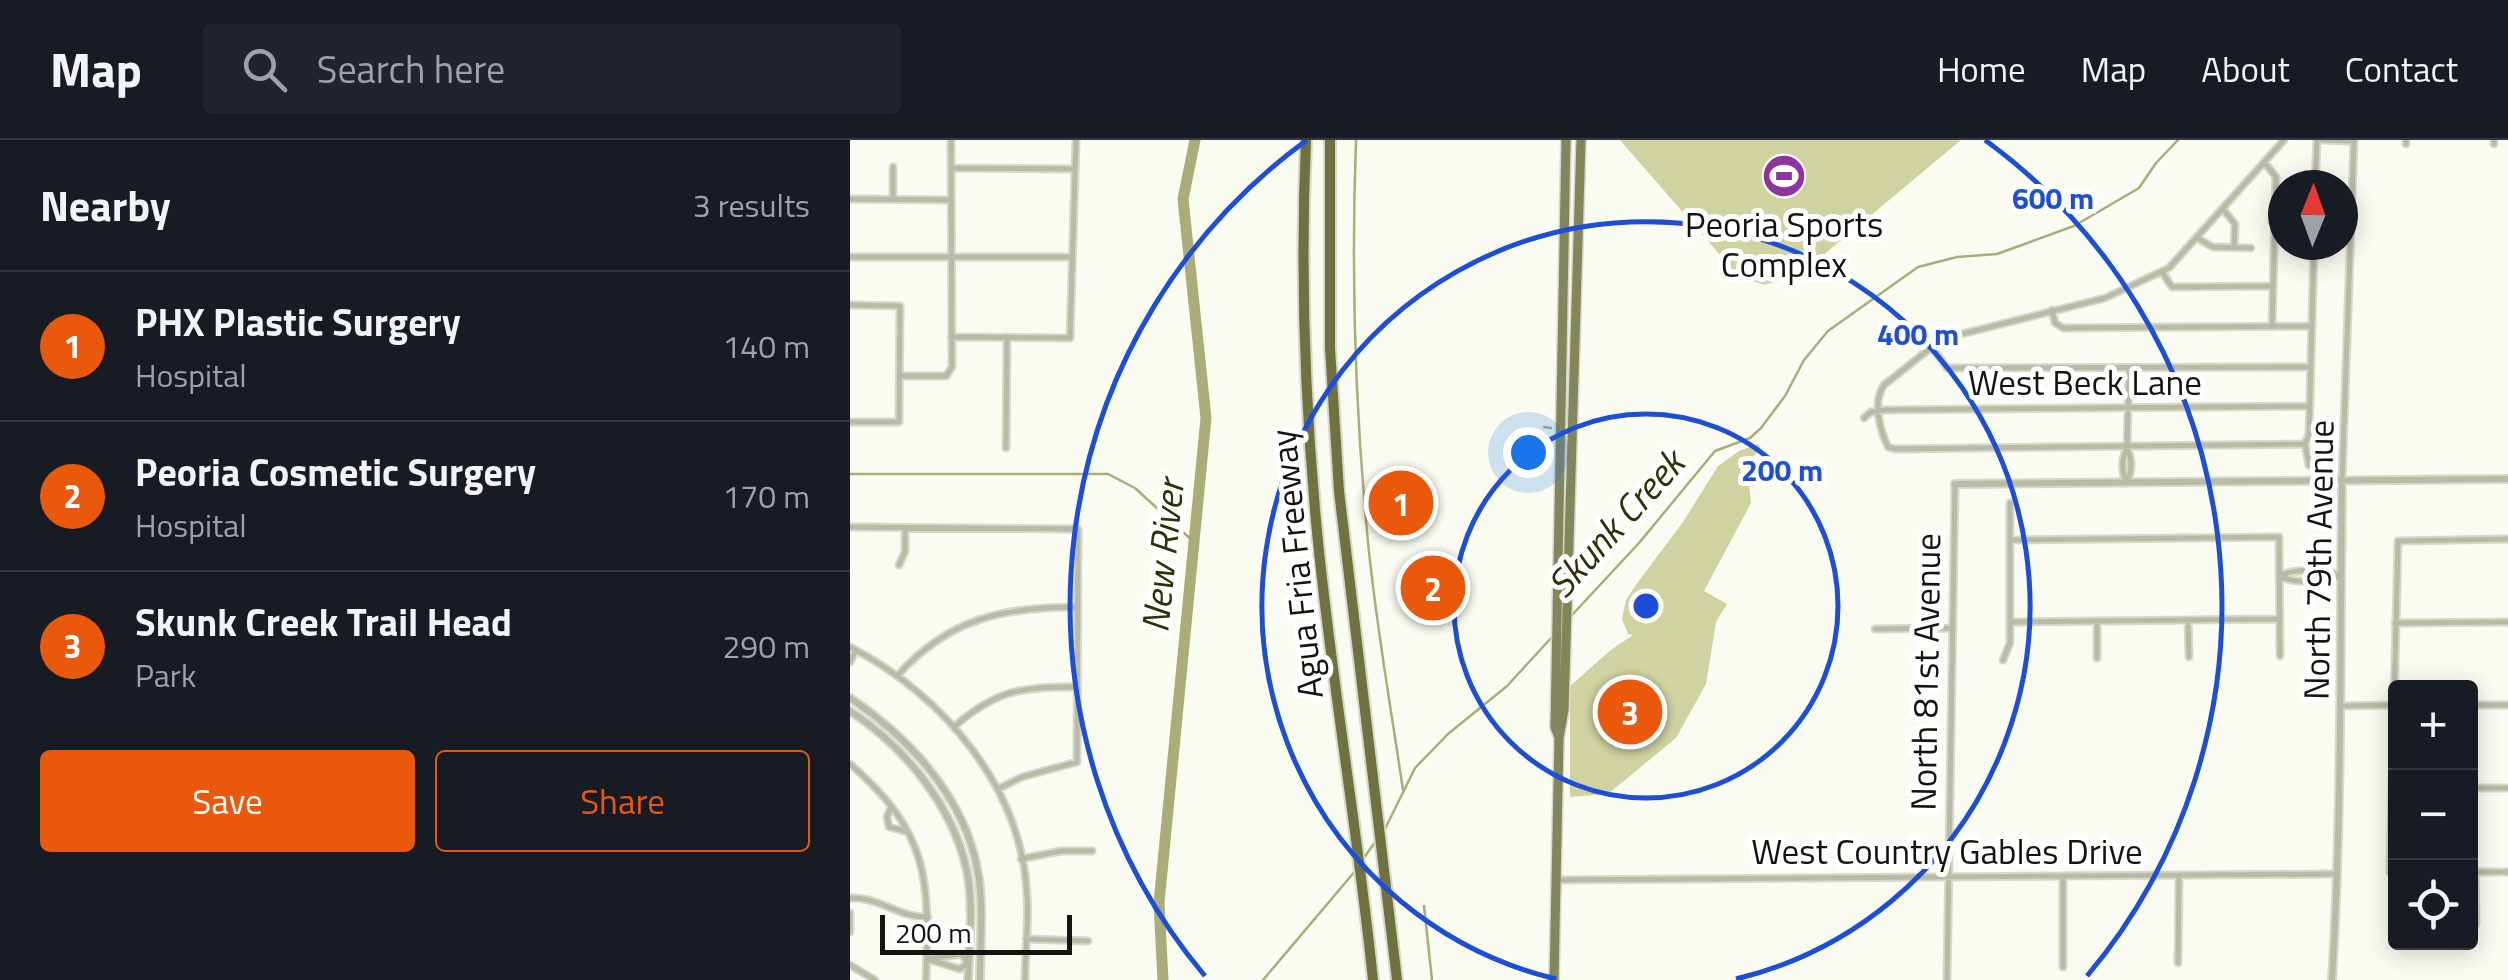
<!DOCTYPE html>
<meta charset="utf-8">
<style>
:root{--surface:#171b24;--page:#20242c;--text:#f1f3f6;--muted:#9ea1a6;--line:#363941;--accent:#ea580c}
body{margin:0;font-family:"Titillium Web",sans-serif;background:var(--page);color:var(--text)}
.controls{position:absolute;right:30px;bottom:30px;display:grid;overflow:hidden;border-radius:10px;box-shadow:0 5px 25px #0003}
.controls button{width:90px;height:90px;display:grid;place-items:center;padding:0;border:0;border-bottom:2px solid var(--line);background:var(--surface);color:var(--text);font:50px sans-serif}
.compass{position:absolute;left:1418px;top:30px;width:90px;height:90px;border-radius:50%;background:var(--surface);box-shadow:0 5px 25px #0003;rotate:1deg}
.scale{position:absolute;left:30px;bottom:25px;width:192px;box-sizing:border-box;padding-left:10px;border:5px solid #13130f;border-top:0;font-size:28px;line-height:35px;white-space:nowrap;color:#13130f;-webkit-text-stroke:8px #fff;paint-order:stroke}
.you{position:absolute;left:678px;top:312px;width:35px;height:35px;margin:-25px;border:8px solid #fff;border-radius:50%;background:#1a73e8;box-shadow:0 0 0 15px #1a73e833}
.badge{display:grid;place-items:center;width:65px;height:65px;border-radius:50%;background:var(--accent);color:#fff;font-size:32px;font-weight:700}
.pin{position:absolute;translate:-50% -50%;border:5px solid #fff;box-shadow:0 2px 10px #0006}
.list{margin:0;padding:0;list-style:none}
h2{display:flex;justify-content:space-between;align-items:center;height:130px;margin:0;padding:0 40px;font-size:42px}
h2 small{font-size:32px;font-weight:400;color:var(--muted)}
.list li{display:grid;grid-template-columns:65px 1fr auto;gap:30px;align-items:center;box-sizing:border-box;height:150px;padding:0 40px;border-top:2px solid var(--line)}
.list b{display:block;font-size:38px;white-space:nowrap}
.list p{margin:0;font-size:32px;white-space:nowrap;color:var(--muted)}
.list em{font-size:32px;font-style:normal;color:var(--muted)}
.actions{display:flex;gap:20px;padding:30px 40px}
.actions a{flex:1;padding:22px 0;border:2px solid var(--accent);border-radius:10px;text-align:center;font-size:35px;color:var(--accent)}
.actions .main{background:var(--accent);color:#fff}
.icon{flex:none;width:55px;height:55px;fill:none;stroke:currentColor;stroke-width:2;stroke-linecap:round;stroke-linejoin:round}
.map{position:relative;flex:none;width:1658px;height:840px;overflow:hidden}
header{display:flex;align-items:center;gap:60px;box-sizing:border-box;height:140px;padding:0 50px;background:var(--surface);border-bottom:2px solid var(--line)}
header strong{font-size:48px}
nav{display:flex;gap:55px;margin-inline-start:auto;font-size:35px}
.search{width:700px;height:90px;background:var(--page);display:flex;align-items:center;gap:25px;box-sizing:border-box;padding:0 35px;border-radius:10px;color:var(--muted);font-size:38px}
main{display:flex}
aside{flex:1;background:var(--surface)}
.map>svg:first-child{display:block}
</style>
<header>
<strong>Map</strong>
<div class="search"><svg class="icon" aria-label="search" viewBox="0 0 24 24"><circle cx="10" cy="10" r="6"/><path d="M15 15l6 6"/></svg>Search here</div>
<nav><a>Home</a><a>Map</a><a>About</a><a>Contact</a></nav>
</header>
<main>
<aside>
<h2>Nearby<small>3 results</small></h2>
<ul class="list">
<li><span class="badge">1</span><div><b>PHX Plastic Surgery</b><p>Hospital</p></div><em>140 m</em></li>
<li><span class="badge">2</span><div><b>Peoria Cosmetic Surgery</b><p>Hospital</p></div><em>170 m</em></li>
<li><span class="badge">3</span><div><b>Skunk Creek Trail Head</b><p>Park</p></div><em>290 m</em></li>
</ul>
<div class="actions"><a class="main">Save</a><a>Share</a></div>
</aside>
<div class="map">
<svg width="1658" height="840" viewBox="0 0 1658 840">
<rect width="100%" height="100%" fill="#fbfcf1"/>
<!-- green -->
<path fill="#d0d2a1" d="M770,0H1111L953,132L915,145L893,138L883,130Z
M908,304L911,308L890,331L899,344L901,363L854,451L877,464L866,482L856,544L826,598L758,654L720,657V546L762,509L783,495L778,494L772,479L776,460L788,442L833,382L868,326L889,311Z"/>
<g fill="none" stroke-linecap="round" stroke-linejoin="round">
<!-- stream -->
<path stroke="#abad79" stroke-width="2.5" d="M506,0C501,134 505,269 518,402C526,485 541,568 553,650
M694,287L701,288
M0,334H258L285,348L345,403
M722,475L789,403L865,311L900,298L911,288L935,256L954,220L978,191L1068,127L1107,117L1147,114L1224,86L1289,48L1306,23L1328,0
M534,691L565,628L598,594L657,546L703,496
M513,719L526,701
M574,766L582,840
M413,840L506,730"/>
<!-- river -->
<path stroke="#abad79" stroke-width="11" d="M313,840L309,763L356,278L333,59L345,0"/>
<!-- minor casing -->
<g stroke="#d6d7cd" stroke-width="9">
<path id="minor" d="M1434,0L1319,128L1255,158L1104,196L1082,207L1034,245C1022,262 1030,290 1038,307L1045,309L1455,304
M1472,0L1504,1
M1644,0V4
M1556,4V0
M1414,22L1426,37L1422,187
M102,28L224,29
M1465,45L1467,0
M0,59L101,60
M43,59V27
M1373,69L1385,84L1384,108
M1347,98L1363,107L1401,108
M0,117H220
M1312,132L1322,147L1423,146
M0,165L50,166L49,282H0
M1202,170L1205,183L1213,188L1462,186
M101,197L220,198L226,0
M1082,207L1097,228L1461,227
M50,236H96L102,227L101,0
M1014,278L1021,272L1035,270L1460,266
M156,308L157,197
M1277,308C1271,320 1271,331 1277,343
M1459,325L1455,304L1459,294L1464,105
M1492,341L1504,0
M1277,343C1282,331 1283,320 1277,308L1279,228
M0,387L228,389L227,622L172,637L148,649
M1160,400L1429,397L1430,516
M49,425L55,412V388
M1429,436C1446,445 1473,441 1491,436
M1429,436C1446,428 1472,430 1490,435
M1338,480L1339,517
M1160,482L1429,479
M1545,483L1658,482
M1025,489L1103,488
M0,507C92,555 172,646 177,755C179,783 175,812 175,840
M1247,518V481
M1153,520L1160,503V363
M0,522L6,510
M48,535C99,478 154,467 228,467
M1620,565H1658
M1493,566L1545,565
M104,587C145,550 174,546 227,547
M0,624C81,694 79,740 76,840
M1620,648H1658
M41,667L37,677L39,687L58,692
M171,719L211,711H242
M1546,732H1540L1548,401L1658,399
M1620,732H1658
M1213,736V827
M707,740L1486,734
M0,758C28,756 49,778 78,777
M0,773V792
M1620,794L1626,784L1625,732
M176,799L238,801
M111,814L118,822L110,829L77,819Z
M1328,823L1329,736
M0,825L25,840
M1097,840L1105,344"/>
</g>
<!-- tertiary casing -->
<g stroke="#d6d7cd" stroke-width="10">
<path id="tertiary" d="M1105,344L1658,339
M0,558C60,598 116,659 128,733C134,768 130,804 130,840
M0,571C55,607 103,666 117,731C124,766 119,805 118,840
M1482,840C1492,673 1490,507 1492,341"/>
</g>
<!-- primary casing -->
<g stroke="#d6d7cd" stroke-width="12">
<path id="primary" d="M709,598L714,570L731,0
M704,840L709,598L705,587L716,0"/>
</g>
<!-- motorway casing -->
<g stroke="#d6d7cd" stroke-width="14">
<path id="motorway" d="M456,0C450,134 455,269 468,402C483,549 508,694 523,840
M480,0V208L489,351L547,840"/>
</g>
<!-- minor -->
<use href="#minor" stroke="#b9bba4" stroke-width="5"/>
<!-- tertiary -->
<use href="#tertiary" stroke="#b9bba4" stroke-width="6"/>
<!-- primary -->
<use href="#primary" stroke="#83855a" stroke-width="9"/>
<!-- motorway -->
<use href="#motorway" stroke="#6f713f" stroke-width="10"/>
</g>
<!-- distance rings -->
<g fill="none" stroke="#1d4ed8" stroke-width="5">
<circle cx="796" cy="466" r="192"/>
<path d="M706 839A384 384 0 1 1 886 839"/>
<path d="M355 836A576 576 0 0 1 457 0M1135 0A576 576 0 0 1 1237 836"/>
</g>
<!-- icons -->
<defs>
<g id="stadium-disc" transform="scale(2.25)"><circle r="9.5" fill="#8d34a0" stroke="#fff"/><path d="M0-5a6.5 5 0 1 0 0 10a6.5 5 0 1 0 0-10ZM-3.5-1.8h7v3.6h-7Z" fill="#fff"/></g>
</defs>
<g fill-rule="evenodd">
<use href="#stadium-disc" x="934" y="36"/>
</g>
<g text-anchor="middle" stroke-width="10" stroke-linejoin="round" paint-order="stroke">
<!-- poi labels -->
<g font-size="35" fill="#13130f" stroke="#fff">
<text x="934" y="97">Peoria Sports<tspan x="934" dy="40">Complex</tspan></text>
</g>
<!-- street labels -->
<g font-size="35" fill="#13130f" stroke="#fff">
<text x="1235" y="255">West Beck Lane</text>
<text transform="translate(1469 420) rotate(-89)" y="12">North 79th Avenue</text>
<text transform="translate(447 424) rotate(-96)" y="12">Agua Fria Freeway</text>
<text transform="translate(1076 532) rotate(-89)" y="12">North 81st Avenue</text>
<text x="1097" y="724">West Country Gables Drive</text>
</g>
<!-- water labels -->
<g font-size="38" font-style="italic" fill="#303106" stroke="#fff">
<text transform="translate(766 384) rotate(-48)" y="13">Skunk Creek</text>
<text transform="translate(313 416) rotate(-84)" y="13">New River</text>
</g>
</g>
<circle cx="796" cy="466" r="15" fill="#1d4ed8" stroke="#fff" stroke-width="5"/>
<g font-size="30" text-anchor="middle" font-weight="bold" fill="#1d4ed8" stroke="#fff" stroke-width="10" stroke-linejoin="round" paint-order="stroke">
<text x="1203" y="69">600 m</text>
<text x="1068" y="205">400 m</text>
<text x="932" y="341">200 m</text>
</g>
</svg>
<div class="controls">
<button>+</button>
<button>−</button>
<button><svg class="icon" aria-label="locate" viewBox="0 0 24 24"><circle cx="12" cy="12" r="6"/><path d="M12 2v4M12 18v4M2 12h4M18 12h4"/></svg></button>
</div>
<svg class="compass" viewBox="-18 -18 36 36"><path d="M0-13l5 13h-10z" fill="#e53935"/><path d="M0 13l5-13h-10z" fill="#9ea1a6"/></svg>
<div class="scale">200 m</div>
<div class="you"></div>
<div class="pin badge" style="left:551px;top:363px">1</div>
<div class="pin badge" style="left:583px;top:448px">2</div>
<div class="pin badge" style="left:780px;top:572px">3</div>
</div>
</main>
